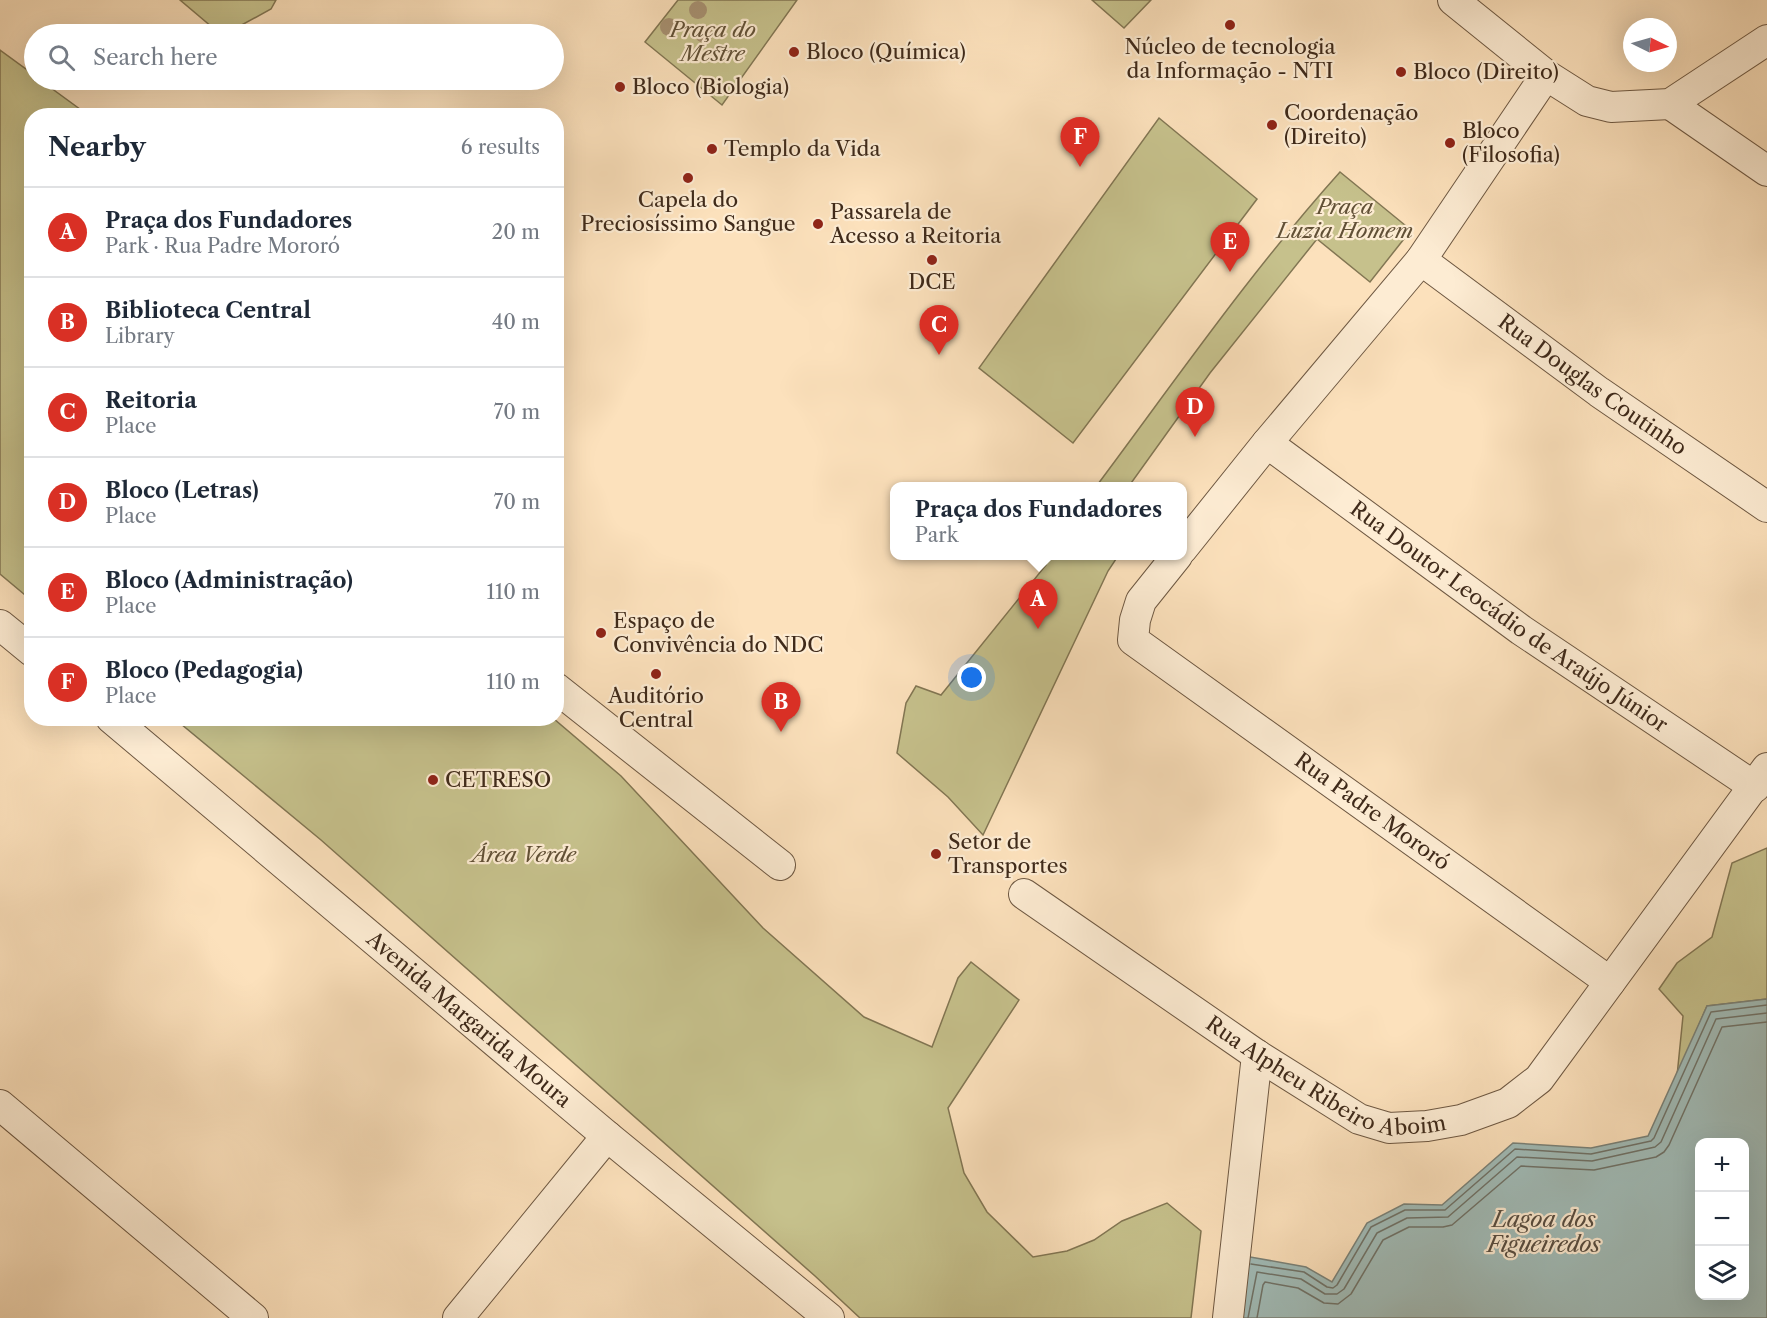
<!DOCTYPE html>
<meta charset="utf-8">
<style>
:root{--surface:#fff;--page:#f6f6f7;--text:#1f2937;--muted:#747a83;--line:#e0e1e3;--accent:#d93025}
body{margin:0;font-family:"Libre Caslon Text",serif;background:var(--page);color:var(--text)}
.controls{position:absolute;right:18px;bottom:18px;display:grid;overflow:hidden;border-radius:12px;box-shadow:0 6px 24px #0002}
.controls button{width:54px;height:54px;display:grid;place-items:center;padding:0;border:0;border-bottom:2px solid var(--line);background:var(--surface);color:var(--text);font:30px sans-serif}
.compass{position:absolute;left:1623px;top:18px;width:54px;height:54px;border-radius:50%;background:var(--surface);box-shadow:0 6px 24px #0002;rotate:95deg}
.you{position:absolute;left:972px;top:678px;width:21px;height:21px;margin:-15px;border:4px solid #fff;border-radius:50%;background:#1a73e8;box-shadow:0 0 0 9px #1a73e833}
.badge{display:grid;place-items:center;width:39px;height:39px;border-radius:50%;background:var(--accent);color:#fff;font-size:20px;font-weight:700}
.pin{position:absolute;translate:-50% -50px;filter:drop-shadow(0 2px 3px #0008)}
.pin::after{content:'';position:absolute;top:32px;width:21px;height:18px;background:inherit;clip-path:polygon(0 0,100% 0,50% 100%)}
.popup{position:absolute;left:890px;top:482px;width:297px;height:78px;box-sizing:border-box;display:grid;place-content:center;border-radius:12px;background:var(--surface);filter:drop-shadow(0 2px 4px #0005);font-size:20px;white-space:nowrap;color:var(--muted)}
.popup b{font-size:22px;color:var(--text)}
.popup::after{content:'';position:absolute;left:50%;top:100%;margin-left:-12px;border:12px solid transparent;border-top-color:var(--surface)}
.list{margin:0;padding:0;list-style:none}
h2{display:flex;justify-content:space-between;align-items:center;height:78px;margin:0;padding:0 24px;font-size:26px}
h2 small{font-size:20px;font-weight:400;color:var(--muted)}
.list li{display:grid;grid-template-columns:39px 1fr auto;gap:18px;align-items:center;box-sizing:border-box;height:90px;padding:0 24px;border-top:2px solid var(--line)}
.list b{display:block;font-size:22px;white-space:nowrap}
.list p{margin:0;font-size:20px;white-space:nowrap;color:var(--muted)}
.list em{font-size:20px;font-style:normal;color:var(--muted)}
.icon{flex:none;width:33px;height:33px;fill:none;stroke:currentColor;stroke-width:2;stroke-linecap:round;stroke-linejoin:round}
.map{position:relative;flex:none;width:1767px;height:1318px;overflow:hidden}
.search{position:absolute;background:var(--surface);box-shadow:0 6px 24px #0002;left:24px;top:24px;width:540px;height:66px;display:flex;align-items:center;gap:15px;box-sizing:border-box;padding:0 21px;border-radius:33px;color:var(--muted);font-size:22px}
.panel{position:absolute;background:var(--surface);box-shadow:0 6px 24px #0002;left:24px;top:108px;width:540px;height:618px;border-radius:24px}
.map>svg:first-child{display:block}
</style>
<div class="map">
<svg width="1767" height="1318" viewBox="0 0 1767 1318">
<rect width="100%" height="100%" fill="#fce1bc"/>
<filter id="stains"><feTurbulence type="fractalNoise" baseFrequency=".00333" numOctaves="4"/><feColorMatrix values="0 0 0 0 .2 0 0 0 0 .09 0 0 0 0 .02 0 0 0 .5 -.17"/></filter>
<radialGradient id="worn" r=".72"><stop offset=".6" stop-color="#630" stop-opacity="0"/><stop offset="1" stop-color="#630" stop-opacity=".3"/></radialGradient>
<!-- green -->
<path fill="#c6c18c" stroke="#827653" stroke-width="1.5" d="M180,0H276L271,9L238,27H212Z
M678,0H797L722,105L645,42Z
M1092,0H1151L1124,28Z
M0,50L34,75V80H40L88,115L32,116L31,600L0,574Z
M1159,118L1257,199L1073,443L979,368Z
M1340,172L1411,230L1370,282L1317,239L1210,373L1129,486H1101L1098,484C1177,378 1252,270 1340,172Z
M1042,556H1118L1108,571L983,835L948,797L897,753L906,703L916,686L941,695L1046,565Z
M175,719H554L621,776L763,928L864,1017L932,1047L958,978L971,962L1019,1000L948,1108L964,1173L987,1212L1033,1257L1067,1251L1094,1240L1122,1221L1167,1203L1201,1231L1191,1318H860L815,1276L321,840Z
M1767,848V999L1707,1006L1677,1076L1683,1016L1659,989L1677,963L1712,937L1732,863Z"/>
<!-- water -->
<path fill="#a1bcb8" stroke="#7a8279" stroke-width="1.5" fill-rule="evenodd" d="M1767,999V1318H1234L1245,1256L1306,1267L1332,1282L1367,1223L1404,1204L1442,1205L1513,1143L1591,1148L1648,1136L1707,1006ZM1700,1142H1744V1296H1700Z"/>
<g fill="none" stroke-linecap="round" stroke-linejoin="round">
<!-- shore -->
<path stroke="#707369" stroke-width="1.5" d="M1251,1264L1304,1272L1327,1287L1333,1288L1337,1285L1371,1227L1405,1210H1445L1515,1149L1591,1154L1651,1141L1654,1138L1711,1012L1767,1005
M1248,1318L1257,1272L1301,1279L1325,1294H1337L1344,1289L1377,1233L1407,1218L1448,1217L1517,1157L1592,1161L1655,1147L1661,1142L1716,1019L1767,1013
M1257,1318L1263,1285L1265,1282L1298,1288L1324,1303L1338,1304L1351,1294L1383,1240L1409,1227H1443L1452,1225L1521,1166L1594,1170L1656,1157L1664,1152L1669,1145L1722,1027L1767,1022"/>
<!-- minor casing -->
<g stroke="#6e5842" stroke-width="32">
<g id="minor">
<path d="M1453,0L1546,75L1587,101L1611,107L1670,104L1767,40"/>
<path d="M1670,104L1767,171"/>
<path id="s1" d="M1421,260L1599,392L1767,507"/>
<path id="s2" d="M1267,443L1521,630L1755,787"/>
<path d="M1182,549L1267,443L1421,260L1546,75"/>
<path id="s3" d="M1177,556L1141,601L1135,620L1133,640L1610,982"/>
<path d="M0,625L32,651"/>
<path d="M556,688L780,865"/>
<path id="s4" d="M111,718L607,1136L829,1318"/>
<path id="s5" d="M1024,894L1257,1055L1359,1119L1389,1128L1427,1126L1461,1120L1508,1103L1539,1079L1767,768"/>
<path d="M0,1105L253,1318"/>
<path d="M458,1318L607,1136"/>
<path d="M1228,1318L1257,1055"/>
</g>
</g>
<!-- minor -->
<use href="#minor" stroke="#fdecd3" stroke-width="30"/>
</g>
<!-- trees -->
<g fill="#a79172">
<circle cx="698" cy="10" r="9"/>
<circle cx="669" cy="27" r="9"/>
<circle cx="704" cy="34" r="9"/>
</g>
<!-- markers -->
<g fill="#8f2418" stroke="#fdecd3" stroke-width="2">
<circle cx="1230" cy="25" r="6"/>
<circle cx="794" cy="52" r="6"/>
<circle cx="1401" cy="72" r="6"/>
<circle cx="620" cy="87" r="6"/>
<circle cx="1272" cy="125" r="6"/>
<circle cx="1450" cy="143" r="6"/>
<circle cx="712" cy="149" r="6"/>
<circle cx="688" cy="178" r="6"/>
<circle cx="818" cy="224" r="6"/>
<circle cx="932" cy="260" r="6"/>
<circle cx="601" cy="633" r="6"/>
<circle cx="656" cy="674" r="6"/>
<circle cx="433" cy="780" r="6"/>
<circle cx="936" cy="854" r="6"/>
</g>
<g text-anchor="middle" stroke-width="4.5" stroke-linejoin="round" paint-order="stroke">
<!-- park labels -->
<g font-size="21" font-style="italic" fill="#615036" stroke="#fdecd3">
<text x="713" y="37">Praça do<tspan x="713" dy="24">Mestre</tspan></text>
<text x="1345" y="214">Praça<tspan x="1345" dy="24">Luzia Homem</tspan></text>
<text x="524" y="862">Área Verde</text>
</g>
<!-- poi labels -->
<g font-size="21" fill="#3f2a1a" stroke="#fdecd3" text-anchor="start">
<text x="1230" y="54" text-anchor="middle">Núcleo de tecnologia<tspan x="1230" dy="24">da Informação - NTI</tspan></text>
<text x="806" y="59">Bloco (Química)</text>
<text x="1413" y="79">Bloco (Direito)</text>
<text x="632" y="94">Bloco (Biologia)</text>
<text x="1284" y="120">Coordenação<tspan x="1284" dy="24">(Direito)</tspan></text>
<text x="1462" y="138">Bloco<tspan x="1462" dy="24">(Filosofia)</tspan></text>
<text x="724" y="156">Templo da Vida</text>
<text x="688" y="207" text-anchor="middle">Capela do<tspan x="688" dy="24">Preciosíssimo Sangue</tspan></text>
<text x="830" y="219">Passarela de<tspan x="830" dy="24">Acesso a Reitoria</tspan></text>
<text x="932" y="289" text-anchor="middle">DCE</text>
<text x="613" y="628">Espaço de<tspan x="613" dy="24">Convivência do NDC</tspan></text>
<text x="656" y="703" text-anchor="middle">Auditório<tspan x="656" dy="24">Central</tspan></text>
<text x="445" y="787">CETRESO</text>
<text x="948" y="849">Setor de<tspan x="948" dy="24">Transportes</tspan></text>
</g>
<!-- street labels -->
<g font-size="21" fill="#3f2a1a" stroke="#fdecd3">
<text dy="7" stroke="none"><textPath href="#s1" startOffset="212">Rua Douglas Coutinho</textPath></text>
<text dy="7" stroke="none"><textPath href="#s2" startOffset="298">Rua Doutor Leocádio de Araújo Júnior</textPath></text>
<text dy="7" stroke="none"><textPath href="#s3" startOffset="392">Rua Padre Mororó</textPath></text>
<text dy="7" stroke="none"><textPath href="#s4" startOffset="468">Avenida Margarida Moura</textPath></text>
<text dy="7" stroke="none"><textPath href="#s5" startOffset="358">Rua Alpheu Ribeiro Aboim</textPath></text>
</g>
<!-- water labels -->
<g font-size="22" font-style="italic" fill="#584e42" stroke="#fdecd3">
<text x="1544" y="1227">Lagoa dos<tspan x="1544" dy="25">Figueiredos</tspan></text>
</g>
</g>
<rect width="100%" height="100%" filter="url(#stains)"/>
<rect width="100%" height="100%" fill="url(#worn)"/>
</svg>
<div class="controls">
<button>+</button>
<button>−</button>
<button><svg class="icon" aria-label="layers" viewBox="0 0 24 24"><path d="M12 4l9 5-9 5-9-5zM3 14l9 5 9-5"/></svg></button>
</div>
<svg class="compass" viewBox="-18 -18 36 36"><path d="M0-13l5 13h-10z" fill="#e53935"/><path d="M0 13l5-13h-10z" fill="#747a83"/></svg>
<div class="you"></div>
<div class="pin badge" style="left:1038px;top:629px">A</div>
<div class="popup"><b>Praça dos Fundadores</b>Park</div>
<div class="pin badge" style="left:781px;top:732px">B</div>
<div class="pin badge" style="left:939px;top:355px">C</div>
<div class="pin badge" style="left:1195px;top:437px">D</div>
<div class="pin badge" style="left:1230px;top:272px">E</div>
<div class="pin badge" style="left:1080px;top:167px">F</div>
<div class="search"><svg class="icon" aria-label="search" viewBox="0 0 24 24"><circle cx="10" cy="10" r="6"/><path d="M15 15l6 6"/></svg>Search here</div>
<section class="panel">
<h2>Nearby<small>6 results</small></h2>
<ul class="list">
<li><span class="badge">A</span><div><b>Praça dos Fundadores</b><p>Park · Rua Padre Mororó</p></div><em>20 m</em></li>
<li><span class="badge">B</span><div><b>Biblioteca Central</b><p>Library</p></div><em>40 m</em></li>
<li><span class="badge">C</span><div><b>Reitoria</b><p>Place</p></div><em>70 m</em></li>
<li><span class="badge">D</span><div><b>Bloco (Letras)</b><p>Place</p></div><em>70 m</em></li>
<li><span class="badge">E</span><div><b>Bloco (Administração)</b><p>Place</p></div><em>110 m</em></li>
<li><span class="badge">F</span><div><b>Bloco (Pedagogia)</b><p>Place</p></div><em>110 m</em></li>
</ul>
</section>
</div>
